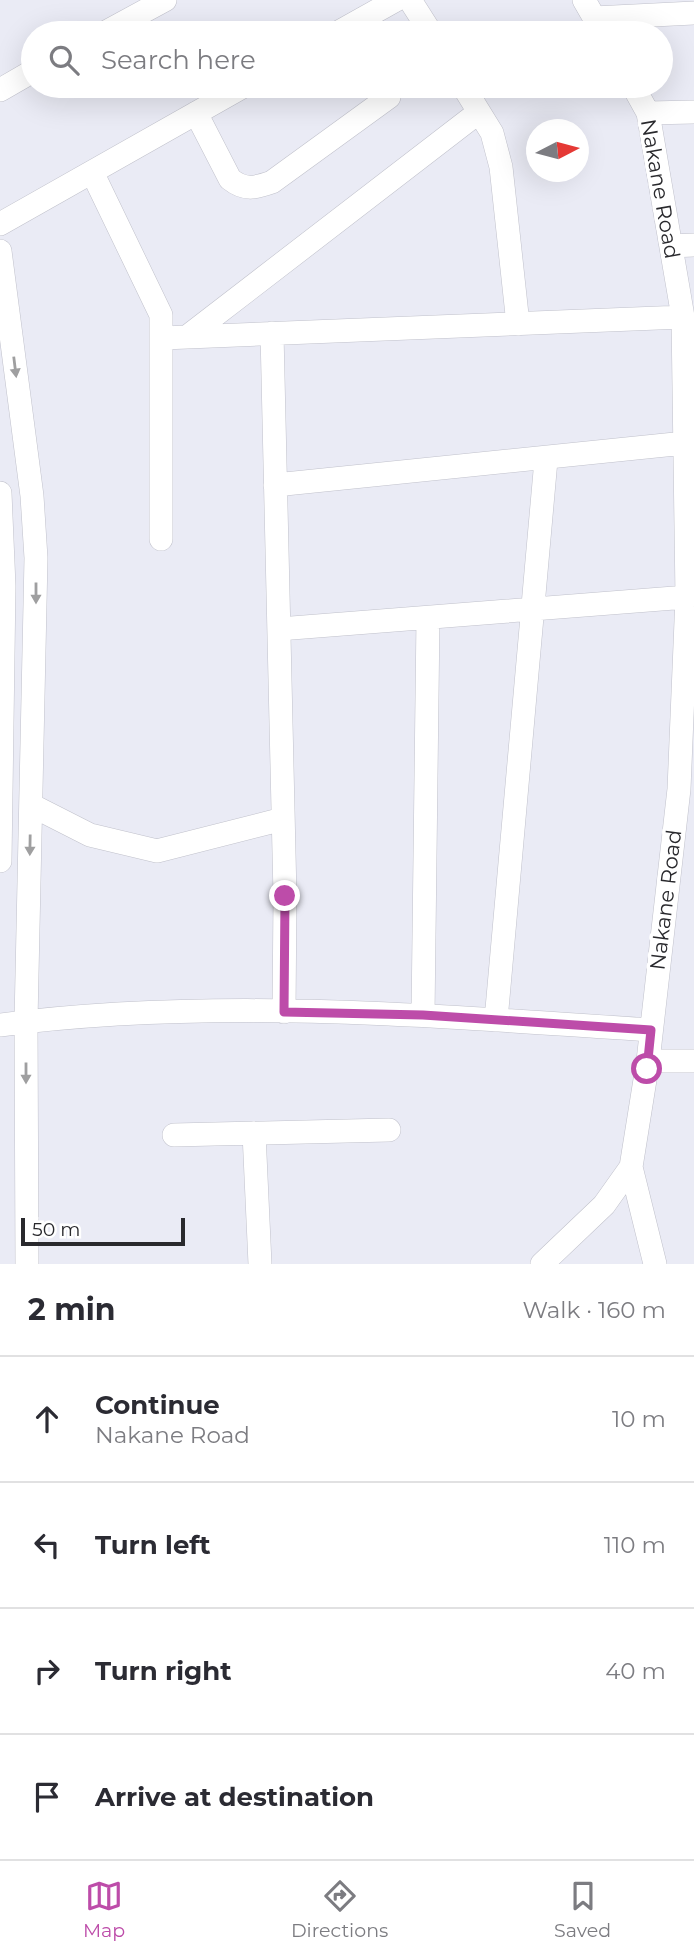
<!DOCTYPE html>
<meta charset="utf-8">
<style>
:root{--surface:#fff;--page:#f7f7f7;--text:#2b2b33;--muted:#7c7c81;--line:#e1e1e2;--accent:#bd4ca9}
body{margin:0;font-family:Montserrat,sans-serif;background:var(--page);color:var(--text)}
.compass{position:absolute;left:526px;top:119px;width:63px;height:63px;border-radius:50%;background:var(--surface);box-shadow:0 7px 28px #0002;rotate:84deg}
.scale{position:absolute;left:21px;bottom:18px;width:164px;box-sizing:border-box;padding-left:7px;border:4px solid #29292d;border-top:0;font-size:19px;line-height:24px;white-space:nowrap;color:#29292d;-webkit-text-stroke:5px #fff;paint-order:stroke}
.stop{position:absolute;width:21px;height:21px;margin:-16px;border:5px solid #bd4ca9;border-radius:50%;background:#fff}
.stop.end{background:#bd4ca9;border-color:#fff;box-shadow:0 2px 7px #0008}
.list{margin:0;padding:0;list-style:none}
h2{display:flex;justify-content:space-between;align-items:center;height:91px;margin:0;padding:0 28px;font-size:30px}
h2 small{font-size:23px;font-weight:400;color:var(--muted)}
.list li{display:grid;grid-template-columns:46px 1fr auto;gap:21px;align-items:center;box-sizing:border-box;height:126px;padding:0 28px;border-top:2px solid var(--line)}
.list b{display:block;font-size:26px;white-space:nowrap}
.list p{margin:0;font-size:23px;white-space:nowrap;color:var(--muted)}
.list em{font-size:23px;font-style:normal;color:var(--muted)}
.icon{flex:none;width:38px;height:38px;fill:none;stroke:currentColor;stroke-width:2;stroke-linecap:round;stroke-linejoin:round}
.map{position:relative;flex:none;width:694px;height:1264px;overflow:hidden}
.search{position:absolute;background:var(--surface);box-shadow:0 7px 28px #0002;left:21px;right:21px;top:21px;height:77px;display:flex;align-items:center;gap:18px;box-sizing:border-box;padding:0 24px;border-radius:38px;color:var(--muted);font-size:26px}
.sheet{height:595px;background:var(--surface)}
nav{display:flex;justify-content:space-around;align-items:center;box-sizing:border-box;height:98px;border-top:2px solid var(--line);background:var(--surface);font-size:19px;color:var(--muted)}
nav a{display:grid;justify-items:center;gap:4px}
nav .on{color:var(--accent)}
.map>svg:first-child{display:block}
</style>
<div class="map">
<svg width="694" height="1264" viewBox="0 0 694 1264">
<rect width="100%" height="100%" fill="#eaebf5"/>
<g fill="none" stroke-linecap="round" stroke-linejoin="round">
<!-- minor casing -->
<g stroke="#c0c1cb" stroke-width="24">
<path id="minor" d="M410,0L431,33
M584,0L603,33
M594,18L694,13
M104,33L165,0
M337,33L396,0
M463,86L492,133L501,167L518,324
M0,90L33,71
M196,113L230,179C245,191 255,188 272,182L389,97
M648,113L694,112
M92,172L161,315V539
M0,224L244,86
M671,246L694,245
M0,251L32,496L36,558L26,1021L27,1264
M272,333L285,896L284,1012
M188,336L479,112
M163,338L683,317
M275,485L685,443
M0,493L4,586L0,861
M279,629L687,597
M31,805L90,835L157,851L283,819
M423,1015L428,618
M496,1020L546,460
M0,1025C216,997 435,1016 651,1030
M648,1061H694
M254,1133L260,1264
M174,1135L389,1130
M631,1167L655,1264
M542,1264L604,1205L631,1167L648,1061L679,789L687,597L683,317L648,113L633,86"/>
</g>
<!-- minor -->
<use href="#minor" stroke="#fff" stroke-width="23"/>
</g>
<!-- one-way arrows -->
<defs><path id="oneway-solid" d="M-6-.8H1V-3.2L6.5 0L1 3.2V.8H-6Z" transform="scale(1.75)"/></defs>
<g fill="#9f9fa0">
<use href="#oneway-solid" transform="translate(15 367) rotate(83)"/>
<use href="#oneway-solid" transform="translate(36 593) rotate(90)"/>
<use href="#oneway-solid" transform="translate(30 845) rotate(91)"/>
<use href="#oneway-solid" transform="translate(26 1073) rotate(90)"/>
</g>
<g fill="none" stroke-linecap="round" stroke-linejoin="round">
<!-- route -->
<path stroke="#bd4ca9" stroke-width="9" d="M285,896L284,1012L423,1015L651,1030L647,1069"/>
</g>
<g text-anchor="middle" stroke-width="7" stroke-linejoin="round" paint-order="stroke">
<!-- street labels -->
<g font-size="21" fill="#29292d" stroke="#fff">
<text transform="translate(660 189) rotate(80)" y="7">Nakane Road</text>
<text transform="translate(666 900) rotate(-83)" y="7">Nakane Road</text>
</g>
</g>
</svg>
<svg class="compass" viewBox="-18 -18 36 36"><path d="M0-13l5 13h-10z" fill="#e53935"/><path d="M0 13l5-13h-10z" fill="#7c7c81"/></svg>
<div class="scale">50 m</div>
<div class="stop" style="left:647px;top:1069px"></div>
<div class="stop end" style="left:285px;top:896px"></div>
<div class="search"><svg class="icon" aria-label="search" viewBox="0 0 24 24"><circle cx="10" cy="10" r="6"/><path d="M15 15l6 6"/></svg>Search here</div>
</div>
<section class="sheet">
<h2>2 min<small>Walk · 160 m</small></h2>
<ul class="list">
<li><svg class="icon" aria-label="ahead" viewBox="0 0 24 24"><path d="M12 20V5M6 11l6-6 6 6"/></svg><div><b>Continue</b><p>Nakane Road</p></div><em>10 m</em></li>
<li><svg class="icon" aria-label="left" viewBox="0 0 24 24"><path d="M17 20v-9H6M10 6l-5 5 5 5"/></svg><div><b>Turn left</b></div><em>110 m</em></li>
<li><svg class="icon" aria-label="right" viewBox="0 0 24 24"><path d="M7 20v-9h11M14 6l5 5-5 5"/></svg><div><b>Turn right</b></div><em>40 m</em></li>
<li><svg class="icon" aria-label="arrive" viewBox="0 0 24 24"><path d="M6 21V4h12l-3 4 3 4H6"/></svg><div><b>Arrive at destination</b></div></li>
</ul>
</section>
<nav>
<a class="on"><svg class="icon" aria-label="map" viewBox="0 0 24 24"><path d="M3 6l6-2 6 2 6-2v14l-6 2-6-2-6 2zM9 4v14M15 6v14"/></svg>Map</a>
<a><svg class="icon" aria-label="directions" viewBox="0 0 24 24"><path d="M12 3l9 9-9 9-9-9zM9 14v-3h6M13 9l2 2-2 2"/></svg>Directions</a>
<a><svg class="icon" aria-label="saved" viewBox="0 0 24 24"><path d="M7 4h10v16l-5-4-5 4z"/></svg>Saved</a>
</nav>
